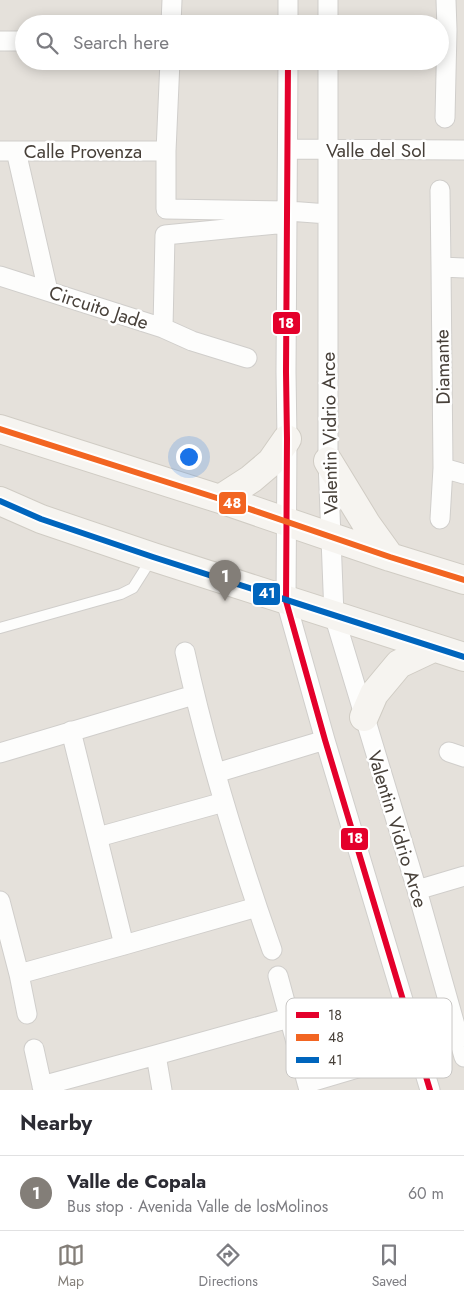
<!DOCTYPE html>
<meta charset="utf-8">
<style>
:root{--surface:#fff;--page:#f2f2f3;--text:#2b2b33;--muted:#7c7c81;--line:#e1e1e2;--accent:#837e78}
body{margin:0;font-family:Jost,sans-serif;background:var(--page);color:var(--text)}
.you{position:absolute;left:188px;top:456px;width:18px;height:18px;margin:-12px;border:4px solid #fff;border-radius:50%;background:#1a73e8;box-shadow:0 0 0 8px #1a73e833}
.badge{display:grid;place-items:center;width:32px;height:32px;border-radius:50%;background:var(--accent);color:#fff;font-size:16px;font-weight:700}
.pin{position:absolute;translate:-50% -41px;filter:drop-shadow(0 1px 2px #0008)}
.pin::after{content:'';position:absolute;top:26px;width:18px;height:15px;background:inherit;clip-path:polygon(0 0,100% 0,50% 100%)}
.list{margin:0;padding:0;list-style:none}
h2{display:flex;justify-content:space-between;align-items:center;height:65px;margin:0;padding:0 20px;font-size:21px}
h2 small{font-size:16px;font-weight:400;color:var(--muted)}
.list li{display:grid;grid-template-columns:32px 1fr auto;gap:15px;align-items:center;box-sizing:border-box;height:75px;padding:0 20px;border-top:1px solid var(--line)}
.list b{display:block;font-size:19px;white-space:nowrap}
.list p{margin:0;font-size:16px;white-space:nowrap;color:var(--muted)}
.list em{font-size:16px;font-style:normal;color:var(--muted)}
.icon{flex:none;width:28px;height:28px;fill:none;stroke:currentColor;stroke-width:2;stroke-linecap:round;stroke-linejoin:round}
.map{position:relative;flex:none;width:464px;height:1090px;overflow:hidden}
.search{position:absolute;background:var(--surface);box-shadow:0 2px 12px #0003;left:15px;right:15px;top:15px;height:55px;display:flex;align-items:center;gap:12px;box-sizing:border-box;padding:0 18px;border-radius:28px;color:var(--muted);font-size:19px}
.sheet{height:140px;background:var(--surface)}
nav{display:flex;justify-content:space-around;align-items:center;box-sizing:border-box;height:70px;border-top:1px solid var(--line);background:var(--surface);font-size:14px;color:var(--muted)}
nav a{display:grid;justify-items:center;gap:2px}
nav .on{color:var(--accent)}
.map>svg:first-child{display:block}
</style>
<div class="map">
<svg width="464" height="1090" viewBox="0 0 464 1090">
<rect width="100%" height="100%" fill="#f2f0ed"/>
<!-- residential -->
<path fill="#e5e1db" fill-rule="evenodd" d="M0,0H464V1090H0ZM24,24H440V61H24Z"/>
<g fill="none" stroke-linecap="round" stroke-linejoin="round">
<!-- lane casing -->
<g stroke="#d0cecb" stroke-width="12">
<path id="lane" d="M0,628L121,594L133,588L152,558"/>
</g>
<!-- street casing -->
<g stroke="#d0cecb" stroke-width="21">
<path id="street" d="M328,0V24
M171,24L172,0
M288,24V0
M0,41H24
M170,61L166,151V209L288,211L328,214
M288,61L286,372L287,439L286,601L325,740L430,1090
M328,61V461L334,615L417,890L464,1057
M445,118L447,30L446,0
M288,149L464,150
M0,151H166
M16,151L48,291
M440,190L441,267
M464,268L441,267L443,468L464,474
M0,276L163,328L165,235L287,223
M163,328L192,341L247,358
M440,519L443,468
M185,652C207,753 238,853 272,950
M71,731L124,945
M449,752L464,757
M0,753L194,695
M216,773L325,740
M98,837L224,802
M417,890L464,876
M0,901L19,974L27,1014
M19,974L124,945L257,907
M278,976L309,1090
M34,1049L43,1090
M156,1055L162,1090
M307,1083L459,1038
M42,1086L156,1055L289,1018"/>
</g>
<!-- secondary casing -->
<g stroke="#d0ccc4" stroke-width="30">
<path id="secondary" d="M0,429L220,499L390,557L464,580
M328,461L367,525L390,557
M220,499L251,479L271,462L287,439
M0,501L41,519L153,557L464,657
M364,717L374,694L399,664L433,648"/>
</g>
<!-- lane -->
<use href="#lane" stroke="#fdfdfc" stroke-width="10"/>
<!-- street -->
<use href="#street" stroke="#fdfdfc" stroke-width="19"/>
<!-- secondary -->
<use href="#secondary" stroke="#f6f4f0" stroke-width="28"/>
<!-- bus-1 casing -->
<g stroke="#fff" stroke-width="10">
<path id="bus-1" d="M288,61L286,372L287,439L286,601L325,740L430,1090"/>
</g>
<!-- bus-2 casing -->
<g stroke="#fff" stroke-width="10">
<path id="bus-2" d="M0,429L220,499L390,557L464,580"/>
</g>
<!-- bus-3 casing -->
<g stroke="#fff" stroke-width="10">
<path id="bus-3" d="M0,501L41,519L153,557L464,657"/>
</g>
<!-- bus-1 -->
<use href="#bus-1" stroke="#e4002b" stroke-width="6"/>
<!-- bus-2 -->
<use href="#bus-2" stroke="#f26522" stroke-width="6"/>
<!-- bus-3 -->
<use href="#bus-3" stroke="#0065bd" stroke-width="6"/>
</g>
<g text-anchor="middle" stroke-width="5" stroke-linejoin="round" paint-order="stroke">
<!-- street labels -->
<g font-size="19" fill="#474039" stroke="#fff">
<text x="376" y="157">Valle del Sol</text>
<text x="83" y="158">Calle Provenza</text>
<text transform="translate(99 307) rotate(18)" y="7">Circuito Jade</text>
<text transform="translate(442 367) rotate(-91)" y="7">Diamante</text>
<text transform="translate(329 433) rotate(-91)" y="7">Valentin Vidrio Arce</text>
<text transform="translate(398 829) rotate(73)" y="7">Valentin Vidrio Arce</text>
</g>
</g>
<!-- legend -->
<rect x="286" y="998" width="166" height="80" rx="8" fill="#fff" stroke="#c8c6c4" stroke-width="1"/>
<rect x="296" y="1012" width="23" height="6" fill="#e4002b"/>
<rect x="296" y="1034" width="23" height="7" fill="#f26522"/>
<rect x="296" y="1057" width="23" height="6" fill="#0065bd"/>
<g font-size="14" fill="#474039">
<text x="328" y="1020">18</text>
<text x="328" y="1042">48</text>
<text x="328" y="1065">41</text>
</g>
<g stroke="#fff" stroke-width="2">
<rect x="272" y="311" width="29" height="24" rx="5" fill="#e4002b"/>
<rect x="218" y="491" width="29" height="24" rx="5" fill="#f26522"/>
<rect x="252" y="582" width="29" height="24" rx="5" fill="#0065bd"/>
<rect x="340" y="827" width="29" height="24" rx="5" fill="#e4002b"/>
</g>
<g font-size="14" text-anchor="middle" font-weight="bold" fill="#fff">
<text x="286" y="328">18</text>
<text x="232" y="508">48</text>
<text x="267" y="598">41</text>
<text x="355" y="843">18</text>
</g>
</svg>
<div class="you"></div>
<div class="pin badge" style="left:225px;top:601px">1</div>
<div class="search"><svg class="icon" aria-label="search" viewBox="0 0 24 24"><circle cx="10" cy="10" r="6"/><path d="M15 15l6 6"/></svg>Search here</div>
</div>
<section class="sheet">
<h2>Nearby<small></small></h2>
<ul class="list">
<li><span class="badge">1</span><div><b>Valle de Copala</b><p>Bus stop · Avenida Valle de losMolinos</p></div><em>60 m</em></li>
</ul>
</section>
<nav>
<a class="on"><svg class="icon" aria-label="map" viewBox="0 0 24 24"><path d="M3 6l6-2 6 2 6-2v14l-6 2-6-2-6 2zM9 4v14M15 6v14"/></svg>Map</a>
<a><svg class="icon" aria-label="directions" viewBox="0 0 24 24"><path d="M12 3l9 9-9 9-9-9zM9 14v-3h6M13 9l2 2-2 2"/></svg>Directions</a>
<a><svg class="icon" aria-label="saved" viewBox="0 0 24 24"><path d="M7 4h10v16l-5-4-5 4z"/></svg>Saved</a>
</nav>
